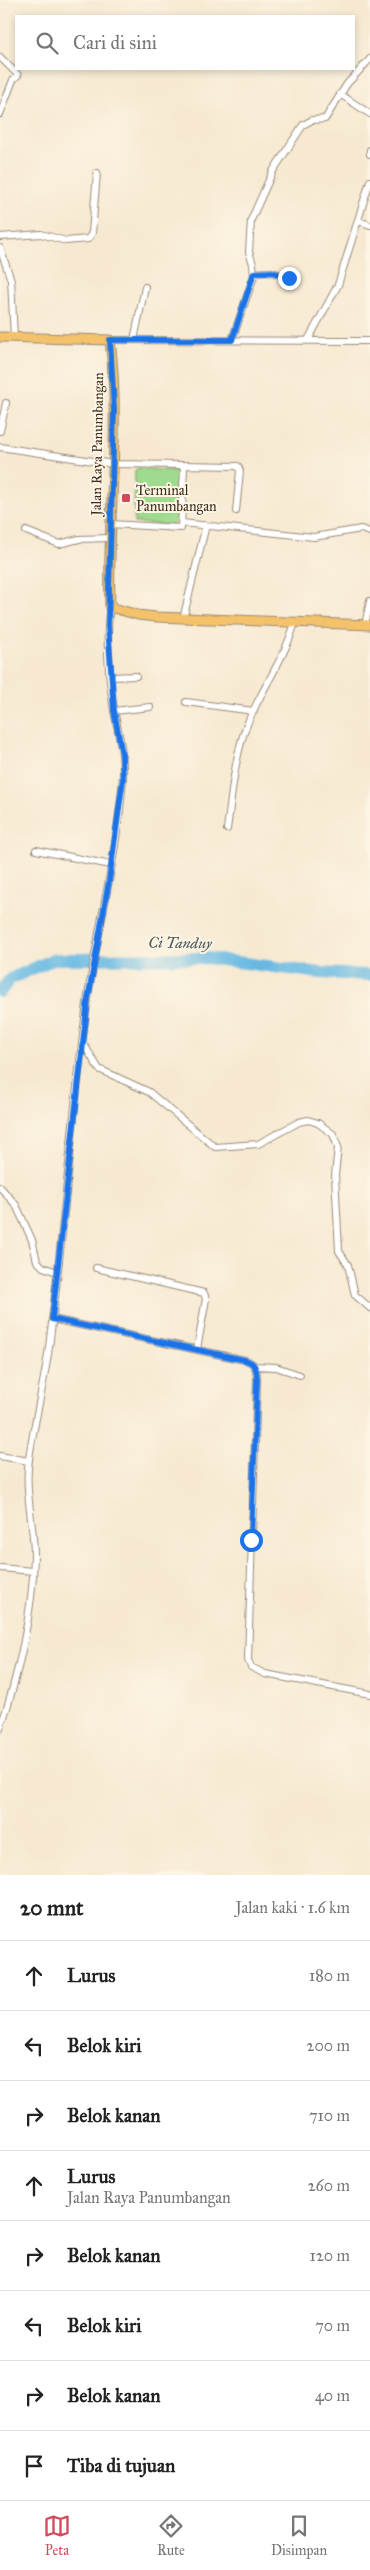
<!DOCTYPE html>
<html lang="id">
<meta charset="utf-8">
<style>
:root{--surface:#fff;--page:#f6f6f6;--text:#222;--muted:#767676;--line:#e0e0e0;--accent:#d1495b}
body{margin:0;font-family:"IM FELL Great Primer",serif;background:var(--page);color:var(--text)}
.stop{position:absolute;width:15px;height:15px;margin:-11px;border:4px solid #1a73e8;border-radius:50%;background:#fff}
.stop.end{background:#1a73e8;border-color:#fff;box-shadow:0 1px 5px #0008}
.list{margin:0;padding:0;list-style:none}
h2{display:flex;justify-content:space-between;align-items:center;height:65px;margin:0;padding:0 20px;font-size:21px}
h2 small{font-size:16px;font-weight:400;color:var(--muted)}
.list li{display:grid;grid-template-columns:32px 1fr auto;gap:15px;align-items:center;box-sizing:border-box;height:70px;padding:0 20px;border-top:1px solid var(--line)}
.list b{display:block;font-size:19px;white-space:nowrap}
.list p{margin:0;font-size:16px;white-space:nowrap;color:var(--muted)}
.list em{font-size:16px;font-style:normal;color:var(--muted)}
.icon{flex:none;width:28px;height:28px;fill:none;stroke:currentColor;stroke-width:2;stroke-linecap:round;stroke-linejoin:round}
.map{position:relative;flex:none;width:370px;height:1875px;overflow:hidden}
.search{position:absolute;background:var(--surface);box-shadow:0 2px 8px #0003;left:15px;right:15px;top:15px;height:55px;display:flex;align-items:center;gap:12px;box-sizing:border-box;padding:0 18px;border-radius:0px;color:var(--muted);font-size:19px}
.sheet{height:625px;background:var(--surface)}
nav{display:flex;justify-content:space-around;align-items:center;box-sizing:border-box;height:70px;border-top:1px solid var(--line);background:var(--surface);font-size:14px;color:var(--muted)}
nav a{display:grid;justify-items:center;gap:2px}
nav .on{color:var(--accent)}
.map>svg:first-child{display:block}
</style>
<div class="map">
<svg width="370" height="1875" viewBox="0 0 370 1875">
<rect width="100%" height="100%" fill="#fcf5e5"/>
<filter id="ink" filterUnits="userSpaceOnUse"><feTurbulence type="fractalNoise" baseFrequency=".02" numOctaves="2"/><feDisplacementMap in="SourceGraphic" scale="10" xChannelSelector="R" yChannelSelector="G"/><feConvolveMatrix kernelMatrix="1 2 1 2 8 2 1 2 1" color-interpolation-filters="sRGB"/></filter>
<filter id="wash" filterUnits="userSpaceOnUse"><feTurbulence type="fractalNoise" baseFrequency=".0096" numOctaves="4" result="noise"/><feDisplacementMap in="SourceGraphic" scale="20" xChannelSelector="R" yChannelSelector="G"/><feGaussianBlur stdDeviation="1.12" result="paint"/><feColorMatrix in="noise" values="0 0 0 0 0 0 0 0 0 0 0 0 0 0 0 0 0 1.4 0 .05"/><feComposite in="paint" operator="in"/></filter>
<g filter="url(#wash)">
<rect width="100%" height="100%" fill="#f7e9d1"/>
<!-- green -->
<path fill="#9fdb8f" stroke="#6d8256" d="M138,468L178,471L176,521L173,525L134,523L135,470Z"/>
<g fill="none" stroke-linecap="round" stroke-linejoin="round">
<!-- river -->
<path stroke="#67b9e2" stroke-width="12" d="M0,992L10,979L54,959L207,958L320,973L370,975"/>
</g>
</g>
<g filter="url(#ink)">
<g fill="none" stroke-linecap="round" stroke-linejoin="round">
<!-- minor casing -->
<g stroke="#998a78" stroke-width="8">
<path id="minor" d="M0,57L18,75L13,80L0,114
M340,94L370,114
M370,150V154
M359,221L370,225
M0,237L41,234L66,241L88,239L92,233L97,173
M0,248L11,280L14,337
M254,273L272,272L289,278
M110,340L370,341
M134,340L145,287
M232,340L254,276L253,264L249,252L251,220L273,171L303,125L312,120L325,119L347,84L370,59
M308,340L338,285L370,181
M0,431L6,403
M0,447L113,464L182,465L184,468L181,528L110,524
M182,465L238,466L240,471L236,511
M182,523L314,537L361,529L370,532
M26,531L59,544L79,539L109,538
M183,619L206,525
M365,625L370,601
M111,677L136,676
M186,702L254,711
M114,711L150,707
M227,829C232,795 234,759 246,727C260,691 285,659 295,622
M36,850L111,865
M83,1043L99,1069L149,1092L215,1147L258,1144L299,1122L308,1120L318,1123L333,1134L338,1147L335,1175L339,1251L348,1265L355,1295L370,1308
M0,1187L16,1205L32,1240L37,1261L43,1267L57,1272
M96,1268L204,1293L206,1299L197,1349
M52,1319L245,1360C256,1363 257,1370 257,1381L248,1660L251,1667L265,1674L370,1694
M255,1366L276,1367L300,1375
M0,1456L29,1461
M0,1568L33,1571
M0,1729C18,1677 33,1611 34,1556C34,1523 24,1492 29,1459C34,1422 44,1385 49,1347C64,1231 72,1113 88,996C99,923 118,851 123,777C124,756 119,735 115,715C109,684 105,638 110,607"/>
</g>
<!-- major casing -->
<g stroke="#998a78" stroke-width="11">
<path id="major" d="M0,337L110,340C121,428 107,519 110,607L138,615L156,617L370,625"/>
</g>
<!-- minor -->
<use href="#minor" stroke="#fff" stroke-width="6"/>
<!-- major -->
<use href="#major" stroke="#f4c26a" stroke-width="9"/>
</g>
</g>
<g fill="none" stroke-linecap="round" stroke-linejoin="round" filter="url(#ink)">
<!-- route -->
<path stroke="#1a73e8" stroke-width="6" d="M251,1540L257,1381C257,1370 256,1363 245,1360L52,1319L88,999L109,881L123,779L122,754L114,711L108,626L114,410L110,340H232L254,273L272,272L289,278"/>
</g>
<!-- markers -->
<rect fill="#d1495b" stroke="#fcf5e5" stroke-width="2" x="121" y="493" width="10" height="10" rx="2.5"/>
<g text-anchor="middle" stroke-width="4" stroke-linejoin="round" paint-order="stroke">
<!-- street labels -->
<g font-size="14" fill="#3b2a1e" stroke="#fcf5e5">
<text transform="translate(97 444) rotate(-89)" y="5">Jalan Raya Panumbangan</text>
</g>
<!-- poi labels -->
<g font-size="14" fill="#3b2a1e" stroke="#fcf5e5" text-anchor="start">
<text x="136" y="495">Terminal<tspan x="136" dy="16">Panumbangan</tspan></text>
</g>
<!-- water labels -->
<g font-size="15" font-style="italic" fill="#485559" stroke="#fcf5e5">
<text transform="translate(180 943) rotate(1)" y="5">Ci Tanduy</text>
</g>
</g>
</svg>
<div class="stop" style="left:251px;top:1540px"></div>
<div class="stop end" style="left:289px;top:278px"></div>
<div class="search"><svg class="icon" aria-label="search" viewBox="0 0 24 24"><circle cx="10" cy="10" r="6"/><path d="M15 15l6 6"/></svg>Cari di sini</div>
</div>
<section class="sheet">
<h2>20 mnt<small>Jalan kaki · 1.6 km</small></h2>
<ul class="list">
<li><svg class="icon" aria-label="ahead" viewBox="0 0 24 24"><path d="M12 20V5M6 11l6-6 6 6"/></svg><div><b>Lurus</b></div><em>180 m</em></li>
<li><svg class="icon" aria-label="left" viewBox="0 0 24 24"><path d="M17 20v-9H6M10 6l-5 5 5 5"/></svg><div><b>Belok kiri</b></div><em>200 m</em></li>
<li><svg class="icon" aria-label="right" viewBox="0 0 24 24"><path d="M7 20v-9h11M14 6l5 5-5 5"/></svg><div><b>Belok kanan</b></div><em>710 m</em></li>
<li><svg class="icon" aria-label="ahead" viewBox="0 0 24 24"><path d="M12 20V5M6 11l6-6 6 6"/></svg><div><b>Lurus</b><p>Jalan Raya Panumbangan</p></div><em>260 m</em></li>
<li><svg class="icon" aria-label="right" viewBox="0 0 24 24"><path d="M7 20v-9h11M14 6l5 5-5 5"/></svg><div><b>Belok kanan</b></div><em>120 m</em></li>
<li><svg class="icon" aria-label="left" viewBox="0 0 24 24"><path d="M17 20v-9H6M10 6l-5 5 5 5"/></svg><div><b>Belok kiri</b></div><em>70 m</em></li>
<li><svg class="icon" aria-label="right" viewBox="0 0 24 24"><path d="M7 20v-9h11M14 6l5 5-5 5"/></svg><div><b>Belok kanan</b></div><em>40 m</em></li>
<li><svg class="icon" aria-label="arrive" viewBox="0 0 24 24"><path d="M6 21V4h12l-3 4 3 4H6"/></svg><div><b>Tiba di tujuan</b></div></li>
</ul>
</section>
<nav>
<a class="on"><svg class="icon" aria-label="map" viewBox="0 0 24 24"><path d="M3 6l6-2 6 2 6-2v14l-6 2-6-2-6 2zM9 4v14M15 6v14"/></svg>Peta</a>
<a><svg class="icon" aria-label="directions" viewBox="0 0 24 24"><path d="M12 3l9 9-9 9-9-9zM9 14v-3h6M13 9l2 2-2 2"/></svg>Rute</a>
<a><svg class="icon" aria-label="saved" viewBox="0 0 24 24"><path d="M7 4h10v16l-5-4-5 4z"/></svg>Disimpan</a>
</nav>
